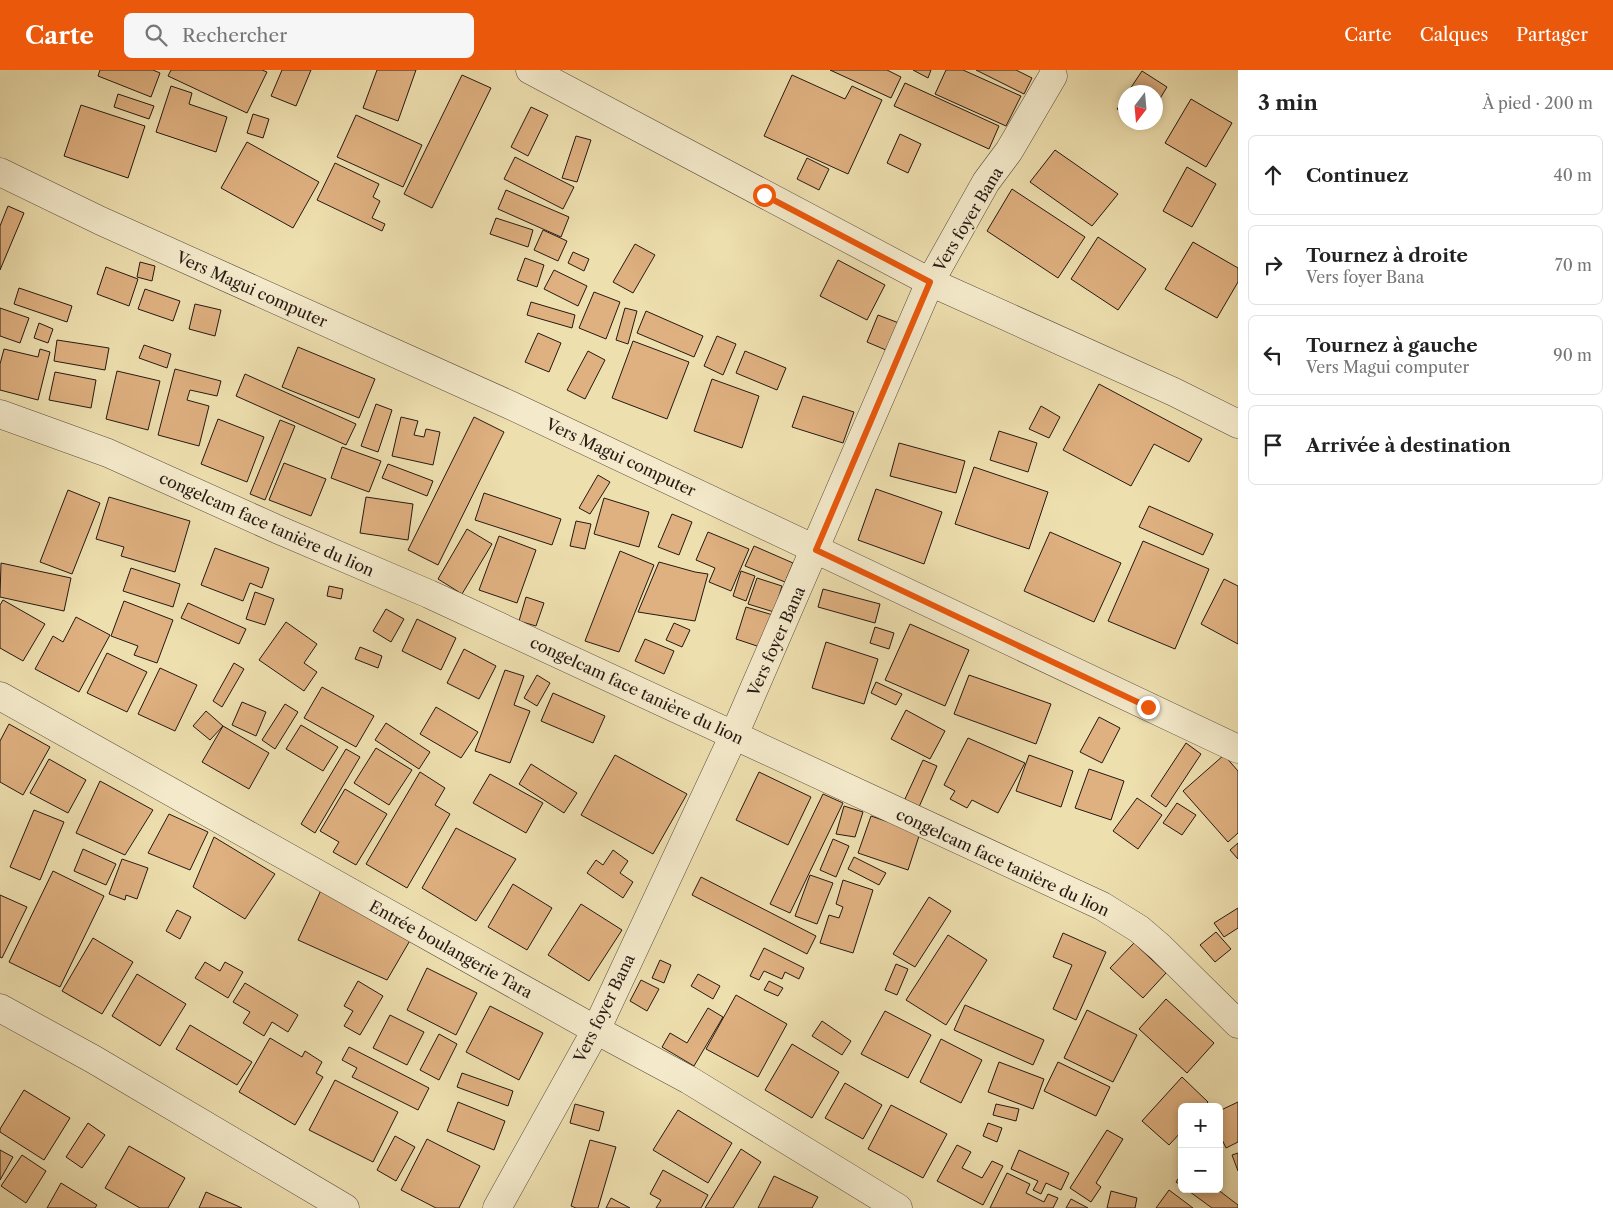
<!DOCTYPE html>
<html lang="fr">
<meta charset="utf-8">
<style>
:root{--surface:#fff;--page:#f6f6f6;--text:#222;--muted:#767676;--line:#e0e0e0;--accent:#ea580c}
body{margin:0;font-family:"Libre Caslon Text",serif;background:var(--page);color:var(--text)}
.controls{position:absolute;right:15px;bottom:15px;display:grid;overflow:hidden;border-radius:8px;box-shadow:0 2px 8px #0003}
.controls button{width:45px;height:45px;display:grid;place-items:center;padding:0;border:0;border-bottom:1px solid var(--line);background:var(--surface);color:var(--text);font:25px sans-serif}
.compass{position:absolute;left:1118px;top:15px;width:45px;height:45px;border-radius:50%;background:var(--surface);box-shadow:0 2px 8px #0003;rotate:196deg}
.stop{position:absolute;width:15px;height:15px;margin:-11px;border:4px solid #ea580c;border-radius:50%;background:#fff}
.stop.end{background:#ea580c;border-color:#fff;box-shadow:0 1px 5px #0008}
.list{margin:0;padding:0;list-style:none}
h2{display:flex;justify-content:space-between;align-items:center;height:65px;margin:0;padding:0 20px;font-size:21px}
h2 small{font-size:16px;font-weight:400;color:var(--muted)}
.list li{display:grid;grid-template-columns:32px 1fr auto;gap:15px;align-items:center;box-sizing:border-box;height:80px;margin:0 10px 10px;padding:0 10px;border:1px solid var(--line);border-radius:8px}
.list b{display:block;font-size:19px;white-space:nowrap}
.list p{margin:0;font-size:16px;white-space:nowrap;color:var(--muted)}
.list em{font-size:16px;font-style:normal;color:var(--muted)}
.icon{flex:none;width:28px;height:28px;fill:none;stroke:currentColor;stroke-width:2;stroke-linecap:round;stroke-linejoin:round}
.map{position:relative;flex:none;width:1238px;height:1138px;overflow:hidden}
header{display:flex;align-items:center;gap:30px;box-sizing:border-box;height:70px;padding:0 25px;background:var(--accent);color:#fff}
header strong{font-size:24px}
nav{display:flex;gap:28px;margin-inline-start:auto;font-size:18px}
.search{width:350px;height:45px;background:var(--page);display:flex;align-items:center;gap:12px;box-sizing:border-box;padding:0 18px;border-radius:8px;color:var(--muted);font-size:19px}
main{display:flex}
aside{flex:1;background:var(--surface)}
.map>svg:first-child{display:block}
</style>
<header>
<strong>Carte</strong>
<div class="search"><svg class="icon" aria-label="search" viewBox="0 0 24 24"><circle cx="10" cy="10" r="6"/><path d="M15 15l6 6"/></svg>Rechercher</div>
<nav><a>Carte</a><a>Calques</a><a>Partager</a></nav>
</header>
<main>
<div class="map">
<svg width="1238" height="1138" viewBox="0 0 1238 1138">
<rect width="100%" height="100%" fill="#eedfaf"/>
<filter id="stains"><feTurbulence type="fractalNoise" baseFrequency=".004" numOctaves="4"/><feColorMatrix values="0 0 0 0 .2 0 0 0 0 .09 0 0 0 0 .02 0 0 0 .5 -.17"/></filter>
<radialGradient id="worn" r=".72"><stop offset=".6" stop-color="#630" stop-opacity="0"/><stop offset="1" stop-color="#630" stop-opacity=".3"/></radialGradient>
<!-- building -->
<path fill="#dfb080" stroke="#251913" d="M100,0H153L160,3L151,27L98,6Z
M171,0H262L267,2L247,43L168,6Z
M282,0H311L296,36L271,26Z
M377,0H416L398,51L363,38Z
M830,0H887L901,7L891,28Z
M913,0H931L928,8Z
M946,0H963L1021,26L1006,56L935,24Z
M976,0H1016L1032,8L1024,24Z
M1142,1L1167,17L1156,35V22H1128Z
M462,5L491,18L432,138L404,124Z
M792,5L845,29L852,16L882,30L848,104L764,66Z
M905,13L999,56L989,79L894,36Z
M171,16L192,23L189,34L227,47L216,82L156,62Z
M118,24L154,36L149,49L114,37Z
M1126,27V44L1117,39Z
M1191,29L1232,53L1206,97L1165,73Z
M81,35L145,56L128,108L64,86Z
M531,37L548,45L528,86L511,77Z
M253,44L269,49L263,68L247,63Z
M356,45L422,75L403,117L337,87Z
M900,64L921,74L908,103L887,93Z
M576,66L591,70L577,112L562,108Z
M247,72L319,112L293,158L221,118Z
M1055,80L1118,124L1092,156L1030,112Z
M515,87L574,117L563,139L504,109Z
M807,88L829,99L819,120L797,109Z
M335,93L379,114L373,127L380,131L372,148L385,154L382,161L317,130Z
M1187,97L1216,114L1192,157L1163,141Z
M1012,119L1085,167L1058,208L987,161Z
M506,120L569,147L561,167L498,139Z
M8,136L24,143L0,200V156Z
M496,148L533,160L528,177L490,164Z
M543,160L567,171L558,191L534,180Z
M1098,167L1146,199L1118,240L1071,209Z
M1193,172L1238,198V212L1217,248L1165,219Z
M635,174L655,185L633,223L613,212Z
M573,182L589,189L584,201L568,193Z
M525,188L544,195L537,217L517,210Z
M838,190L885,215L867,250L820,226Z
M140,192L155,196L152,211L137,207Z
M106,197L138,209L129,236L97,224Z
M554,200L587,216L578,236L544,219Z
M19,218L72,236L67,252L14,234Z
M145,219L180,231L173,251L138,239Z
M594,222L620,232L606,269L579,258Z
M531,232L575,245L572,258L527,245Z
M195,234L221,240L215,266L189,259Z
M0,238L29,248L20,273L0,266Z
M625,238L637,241L628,274L616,270Z
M646,241L703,266L694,287L637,263Z
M878,245L904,255L893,283L867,272Z
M39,253L53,259L48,273L34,268Z
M538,263L561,273L549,302L525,292Z
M717,266L736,274L723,305L704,296Z
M57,270L109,278L105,300L54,291Z
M633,271L689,292L667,349L612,328Z
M144,275L171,284L167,298L139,288Z
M298,277L375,309L359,348L282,317Z
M4,279L38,287L40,279L50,282L38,330L0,320V294Z
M588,281L605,290L585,329L567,320Z
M745,281L786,298L777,320L736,303Z
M175,299L221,311L217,326L190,320L187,330L209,336L199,376L158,365Z
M117,301L160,311L148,360L106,349Z
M55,302L96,310L91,338L49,330Z
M245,304L356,354L346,375L236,326Z
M712,309L759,326L742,378L694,361Z
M1099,314L1202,369L1189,392L1154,374L1131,416L1063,380Z
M803,326L854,342L843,373L792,357Z
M376,334L392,340L378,382L361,376Z
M1041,336L1060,347L1049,368L1029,359Z
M401,347L418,351L414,365L424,367L426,359L440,362L433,395L392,386Z
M474,347L504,362L438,495L408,480Z
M218,349L264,367L247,412L201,394Z
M280,350L295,356L265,430L250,424Z
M999,361L1037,373L1028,402L990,390Z
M899,373L965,391L956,423L890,406Z
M342,377L381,391L369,422L331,408Z
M284,393L326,409L311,446L269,430Z
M388,394L433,411L427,426L382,408Z
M974,397L1048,422L1029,479L955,454Z
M598,405L610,412L590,444L579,438Z
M876,419L942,442L924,494L858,470Z
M68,420L100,433L72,504L40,492Z
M484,423L561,449L552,475L475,450Z
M109,427L190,451L175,502L121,486L124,477L96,469Z
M366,427L413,434L408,470L360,463Z
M604,428L649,442L639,477L594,464Z
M1149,436L1213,464L1203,485L1139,457Z
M672,444L692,452L679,485L658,477Z
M576,451L591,454L585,479L570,476Z
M467,459L492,474L462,524L438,509Z
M708,462L749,479L731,521L709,512L715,498L696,490Z
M1050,462L1121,493L1094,552L1024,521Z
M499,466L536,480L517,533L479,520Z
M1143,471L1209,499L1175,579L1108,551Z
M754,476L793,493L785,512L745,496Z
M215,478L269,498L262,518L250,513L243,531L201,515Z
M620,481L654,495L619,582L585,571Z
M659,492L695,502L708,504L695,551L638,542Z
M1,493L71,508L64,541L0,527Z
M131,498L180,514L173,537L123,521Z
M741,501L755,506L746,531L733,526Z
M757,508L782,516L774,542L748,534Z
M1224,509L1238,516V574L1201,554Z
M329,516L343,519L341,529L327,526Z
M823,519L880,534L875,553L818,537Z
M255,522L274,529L265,555L246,549Z
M526,527L544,533L536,556L519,551Z
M3,530L45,554L23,591L0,578V535Z
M124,531L173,550L157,593L134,585L138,576L111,566Z
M188,533L246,559L239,574L181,548Z
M746,537L773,545L763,578L736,569Z
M386,539L404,549L391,572L373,561Z
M76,547L110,565L79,622L35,599L53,566L63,572Z
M417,549L456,568L441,600L402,581Z
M286,552L317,574L304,593L317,602L304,621L259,590Z
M674,553L690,560L682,577L666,570Z
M910,554L969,580L945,636L885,610Z
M875,557L894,563L889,579L870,573Z
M645,569L674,581L664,604L635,591Z
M826,572L878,589L864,634L812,618Z
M360,577L382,586L378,598L355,589Z
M464,579L496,596L479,629L447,613Z
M107,583L147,602L127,642L87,623Z
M234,593L244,599L222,637L213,631Z
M160,598L197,615L175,661L138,644Z
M505,600L524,606L514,635L530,641L510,693L475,681Z
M537,605L550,613L537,636L524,628Z
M969,605L1051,634L1036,674L954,644Z
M876,612L902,624L896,635L871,623Z
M322,617L374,646L356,677L304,648Z
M553,623L605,646L593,673L541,651Z
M242,632L266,642L256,666L232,655Z
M285,634L298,642L275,679L262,670Z
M436,637L478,662L461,688L420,664Z
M906,640L945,661L930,689L891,669Z
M206,641L223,656L210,670L193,656Z
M1099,647L1120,658L1102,693L1080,682Z
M386,653L430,682L419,699L375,670Z
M9,654L50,677L23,725L0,712V671Z
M301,655L338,677L323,701L286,679Z
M223,656L269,683L249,719L202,692Z
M968,668L1025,693L998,743L972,730L967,738L950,729L955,721L944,715Z
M1186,673L1201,684L1166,737L1151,726Z
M376,678L412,700L389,735L354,713Z
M346,679L360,687L315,763L301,754Z
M615,685L687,724L653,784L581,745Z
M1029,685L1073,701L1061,737L1016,721Z
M1224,685L1238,701V763L1228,772L1183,721Z
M49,689L86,710L68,743L30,723Z
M923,690L937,696L919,737L904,731Z
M531,694L577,723L564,743L519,714Z
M1089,699L1124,711L1111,750L1075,738Z
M420,702L445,718L435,735L450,744L407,818L366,794Z
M759,702L811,727L788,775L736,750Z
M490,704L543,733L526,763L473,733Z
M100,711L153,740L125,785L76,763Z
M345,719L387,744L356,795L333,782L339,772L320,761Z
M823,724L843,733L790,843L770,834Z
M1137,728L1162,745L1138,779L1113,761Z
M1177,733L1196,745L1182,765L1163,753Z
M844,736L863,742L855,767L836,764Z
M34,740L64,752L40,810L10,797Z
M169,744L208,762L190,800L148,783Z
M871,746L920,763L908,800L858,783Z
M456,758L516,789L476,851L422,818Z
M214,767L275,804L245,849L193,817Z
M833,769L849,776L836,807L820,800Z
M1238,773V789L1230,780Z
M83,779L116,794L106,815L74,801Z
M613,780L628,791L620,803L633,812L623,828L587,803L596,790L603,795Z
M854,787L886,803L879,815L848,799Z
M122,789L148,798L137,829L126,825L125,830L109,824Z
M53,801L104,826L60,917L9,892Z
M810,805L833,813L817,854L795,846Z
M701,807L816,866L807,884L692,825Z
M843,810L873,820L853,883L820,873L829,845L839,848L843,837L836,834Z
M513,814L552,838L527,880L488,857Z
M322,818L412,867L387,910L298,870Z
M0,825L27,837L2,888L0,887Z
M929,827L951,841L915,897L893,884Z
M581,834L622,860L589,911L548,885Z
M1238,838V858L1224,867L1214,853Z
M177,840L191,847L180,869L166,861Z
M1216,862L1231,879L1215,892L1200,875Z
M1063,863L1106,882L1076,950L1053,939L1072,895L1053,887Z
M948,865L987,890L946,955L906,930Z
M93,868L133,892L102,944L62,921Z
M1134,873L1166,903L1143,928L1110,898Z
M764,878L804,898L799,909L785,902L782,909L764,901L759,910L750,906Z
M660,890L671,895L664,913L652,908Z
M205,892L220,901L225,892L243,902L228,928L195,908Z
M896,894L908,899L897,925L885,920Z
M427,898L477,923L456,965L407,940Z
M137,904L186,934L160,976L112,946Z
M698,904L720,916L713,929L691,916Z
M641,910L659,919L647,941L630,931Z
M358,911L383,926L360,965L344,956L353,941L344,936Z
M769,911L783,918L778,926L764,920Z
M245,913L298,945L288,962L272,952L264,966L243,953L250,942L233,932Z
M736,925L787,954L758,1007L706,979Z
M1166,929L1214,973L1187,1003L1139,959Z
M965,935L1044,970L1033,995L954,960Z
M490,936L543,963L519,1010L466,982Z
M708,938L723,947L694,996L662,977L670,963L687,973Z
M1087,940L1137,965L1113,1012L1064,988Z
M885,941L931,965L908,1008L861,984Z
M390,945L424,962L407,995L373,978Z
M822,951L851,971L842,985L812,966Z
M190,955L252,992L237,1015L176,979Z
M439,964L457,974L439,1010L420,1000Z
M270,968L302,987L305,981L322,992L316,1003L323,1007L295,1055L239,1022Z
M941,969L982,990L961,1033L920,1012Z
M792,974L839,1002L812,1048L765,1020Z
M349,977L429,1018L418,1040L352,1007L357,998L342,990Z
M999,992L1044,1009L1033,1039L988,1022Z
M1058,992L1110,1017L1096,1046L1044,1021Z
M462,1003L513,1021L508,1036L457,1017Z
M1182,1007L1208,1032L1204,1037H1182V1061L1169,1075L1142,1051Z
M335,1010L398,1042L373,1092L309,1060Z
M845,1013L882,1035L863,1069L825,1048Z
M24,1020L70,1048L44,1090L0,1062V1059Z
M458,1032L505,1051L494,1080L447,1061Z
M1238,1032V1072L1226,1078L1219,1063V1041Z
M575,1034L604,1042L599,1061L570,1053Z
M996,1034L1019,1039L1016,1051L993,1045Z
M891,1035L947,1064L923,1108L868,1079Z
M678,1040L732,1073L708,1113L653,1080Z
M88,1053L105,1065L82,1098L66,1087Z
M988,1053L1002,1058L997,1072L983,1066Z
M1107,1060L1123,1069L1096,1113L1101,1117L1091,1132L1070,1118Z
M395,1066L415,1077L396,1111L377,1100Z
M427,1069L480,1096L459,1138H436L401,1120Z
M590,1070L616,1077L598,1138H576L571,1136Z
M957,1075L971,1082L962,1098L982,1108L992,1091L1003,1096L983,1135L937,1111Z
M129,1076L185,1108L168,1138H140L105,1118Z
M741,1079L761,1092L733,1138H705Z
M0,1080L13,1087L0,1110Z
M1019,1080L1069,1103L1061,1120L1046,1113L1041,1124L1033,1120L1038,1111L1011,1099Z
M1238,1083V1101L1232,1085Z
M22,1085L46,1101L26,1133L1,1116Z
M663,1100L708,1125L701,1138H656L661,1130L650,1124Z
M1007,1103L1030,1114L1026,1123L1044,1132L1048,1124L1058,1128L1053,1138H990Z
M1182,1103V1116L1176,1112Z
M774,1106L818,1127L812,1138H758Z
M61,1113L97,1135L95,1138H47Z
M1186,1119H1217L1238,1135V1138H1212Z
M1169,1120L1193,1138H1156Z
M1111,1121L1137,1128L1135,1138H1107Z
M206,1122L242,1138H199Z
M611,1128L630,1138H606Z
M1071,1129L1088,1138H1066Z"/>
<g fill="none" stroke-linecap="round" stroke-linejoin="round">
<!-- minor casing -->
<g stroke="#574a3a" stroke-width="29">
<path id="minor" d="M530,0L930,212L1174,322L1238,354
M0,102L101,151L510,335L1238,679
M0,344L108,383L279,460L429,524L1102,836L1139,859L1160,877L1238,954
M0,626L596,960L689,1010L898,1138
M497,1138L596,960L734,665L930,212L986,112L1009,81L1053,6"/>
</g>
<!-- tertiary casing -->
<g stroke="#574a3a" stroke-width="29">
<path id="tertiary" d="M0,938L93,989L345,1138"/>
</g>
<!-- minor -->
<use href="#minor" stroke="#f4eacb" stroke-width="28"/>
<!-- tertiary -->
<use href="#tertiary" stroke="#f4eacb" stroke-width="28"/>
</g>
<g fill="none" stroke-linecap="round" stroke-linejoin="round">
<!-- route -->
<path stroke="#ea580c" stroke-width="6" d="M764,125L930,212L816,480L1148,637"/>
</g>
<g text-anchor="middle" stroke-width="4" stroke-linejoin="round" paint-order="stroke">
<!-- street labels -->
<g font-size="16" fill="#251913" stroke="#f4eacb">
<text transform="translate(968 149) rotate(-59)" y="6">Vers foyer Bana</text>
<text transform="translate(252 219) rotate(24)" y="6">Vers Magui computer</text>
<text transform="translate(621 387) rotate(25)" y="6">Vers Magui computer</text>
<text transform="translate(267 454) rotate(24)" y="6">congelcam face tanière du lion</text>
<text transform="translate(776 571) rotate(-66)" y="6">Vers foyer Bana</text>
<text transform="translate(637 620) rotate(25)" y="6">congelcam face tanière du lion</text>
<text transform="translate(1003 792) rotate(25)" y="6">congelcam face tanière du lion</text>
<text transform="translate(451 879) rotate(29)" y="6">Entrée boulangerie Tara</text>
<text transform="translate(604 938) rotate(-64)" y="6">Vers foyer Bana</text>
</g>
</g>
<rect width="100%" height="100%" filter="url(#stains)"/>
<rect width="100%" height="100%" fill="url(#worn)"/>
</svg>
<div class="controls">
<button>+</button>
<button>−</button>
</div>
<svg class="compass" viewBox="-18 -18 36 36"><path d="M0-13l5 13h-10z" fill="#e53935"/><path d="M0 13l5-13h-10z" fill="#767676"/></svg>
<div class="stop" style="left:764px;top:125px"></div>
<div class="stop end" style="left:1148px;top:637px"></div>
</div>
<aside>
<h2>3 min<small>À pied · 200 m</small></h2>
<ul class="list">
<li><svg class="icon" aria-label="ahead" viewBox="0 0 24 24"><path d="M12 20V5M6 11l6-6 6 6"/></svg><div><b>Continuez</b></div><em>40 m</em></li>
<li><svg class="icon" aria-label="right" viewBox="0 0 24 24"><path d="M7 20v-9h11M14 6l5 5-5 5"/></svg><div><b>Tournez à droite</b><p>Vers foyer Bana</p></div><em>70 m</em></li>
<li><svg class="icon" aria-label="left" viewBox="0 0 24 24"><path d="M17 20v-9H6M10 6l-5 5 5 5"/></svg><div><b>Tournez à gauche</b><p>Vers Magui computer</p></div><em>90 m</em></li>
<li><svg class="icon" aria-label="arrive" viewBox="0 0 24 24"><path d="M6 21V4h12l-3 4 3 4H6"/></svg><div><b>Arrivée à destination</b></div></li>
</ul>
</aside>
</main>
